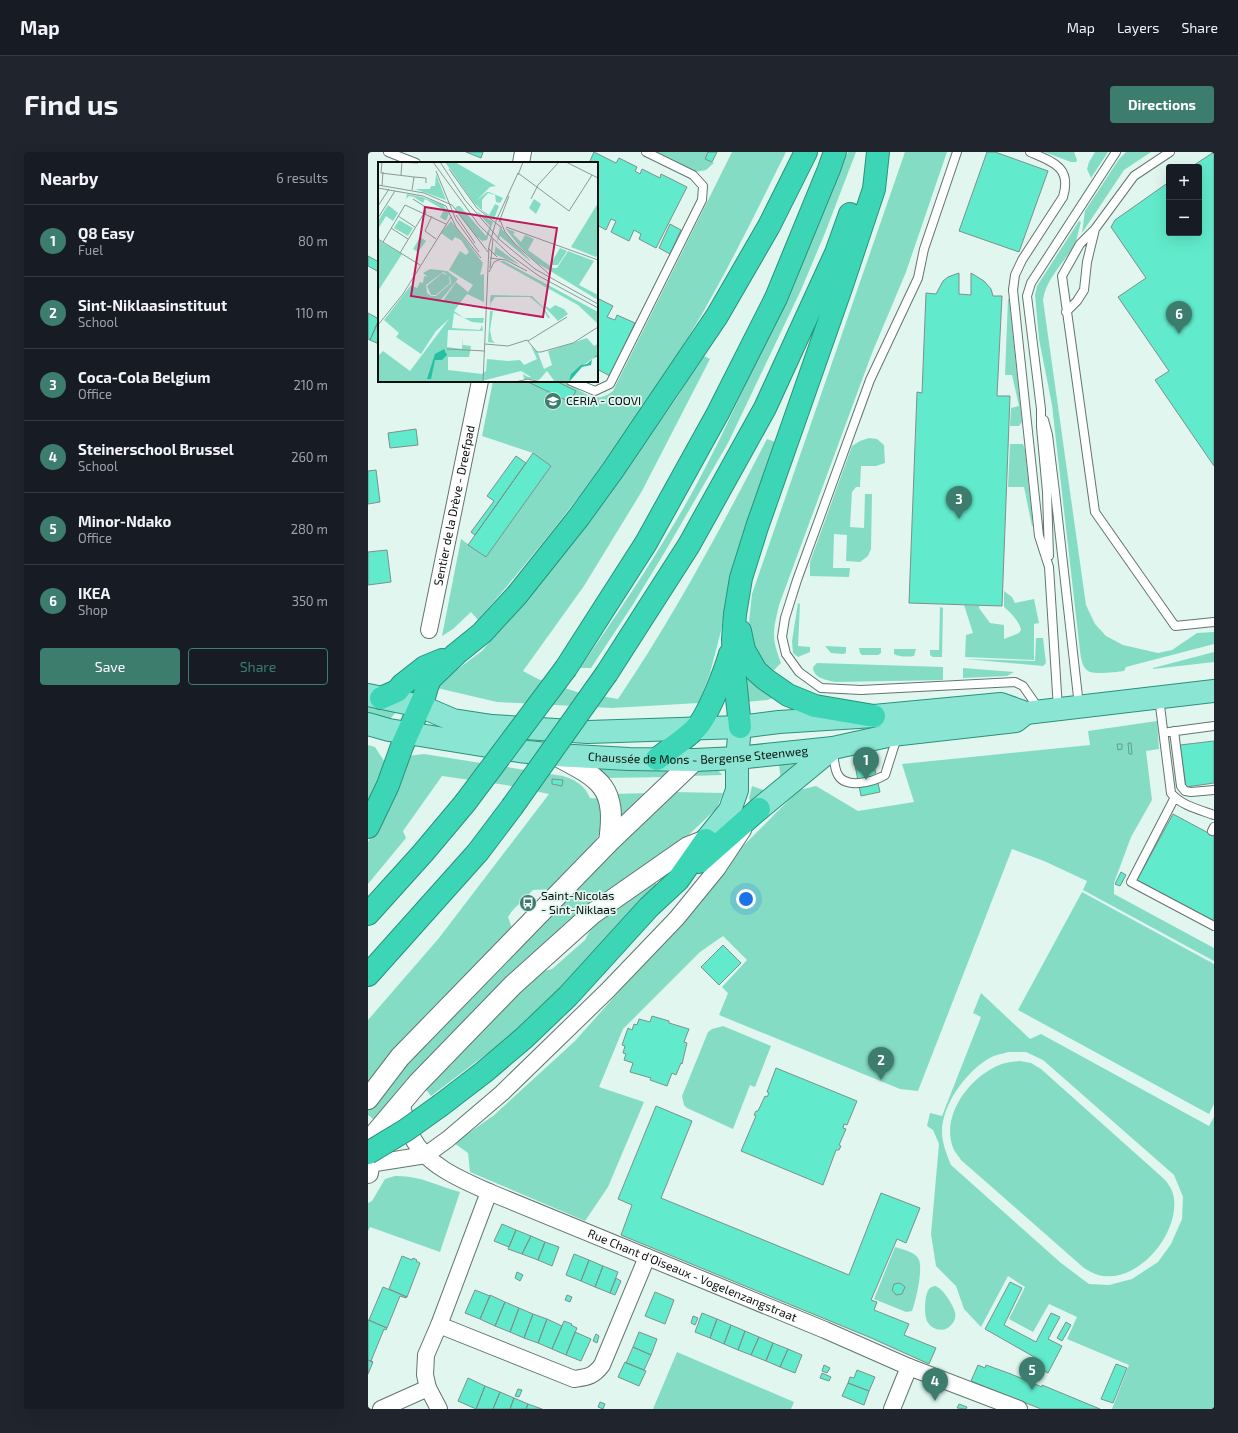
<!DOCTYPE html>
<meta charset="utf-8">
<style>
:root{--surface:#171b24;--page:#20242c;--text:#f1f3f6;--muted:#9ea1a6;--line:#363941;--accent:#3c7d6d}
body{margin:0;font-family:"Exo 2",sans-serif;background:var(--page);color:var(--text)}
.controls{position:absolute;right:12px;top:12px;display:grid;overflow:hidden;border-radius:4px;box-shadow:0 4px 16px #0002}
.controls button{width:36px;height:36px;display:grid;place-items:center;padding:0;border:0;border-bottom:1px solid var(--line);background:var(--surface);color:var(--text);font:20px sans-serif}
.you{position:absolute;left:378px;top:747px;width:14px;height:14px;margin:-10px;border:3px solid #fff;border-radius:50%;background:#1a73e8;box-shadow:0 0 0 6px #1a73e833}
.badge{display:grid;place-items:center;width:26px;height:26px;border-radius:50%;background:var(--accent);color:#fff;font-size:13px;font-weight:700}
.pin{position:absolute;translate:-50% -33px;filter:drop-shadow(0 1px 2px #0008)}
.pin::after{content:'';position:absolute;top:21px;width:14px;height:12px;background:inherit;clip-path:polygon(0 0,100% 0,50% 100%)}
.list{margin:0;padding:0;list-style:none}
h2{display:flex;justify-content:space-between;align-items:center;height:52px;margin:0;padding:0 16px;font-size:17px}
h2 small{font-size:13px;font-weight:400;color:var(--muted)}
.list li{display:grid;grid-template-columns:26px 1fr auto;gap:12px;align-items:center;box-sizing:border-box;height:72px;padding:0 16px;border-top:1px solid var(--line)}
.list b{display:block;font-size:15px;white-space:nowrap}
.list p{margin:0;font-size:13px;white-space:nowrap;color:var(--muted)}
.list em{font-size:13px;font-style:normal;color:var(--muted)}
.actions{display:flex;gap:8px;padding:12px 16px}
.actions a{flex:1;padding:9px 0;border:1px solid var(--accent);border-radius:4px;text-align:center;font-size:14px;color:var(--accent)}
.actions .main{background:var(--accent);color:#fff}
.map{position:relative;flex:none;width:846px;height:1257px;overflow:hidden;border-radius:4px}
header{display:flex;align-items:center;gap:24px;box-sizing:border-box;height:56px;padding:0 20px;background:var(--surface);border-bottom:1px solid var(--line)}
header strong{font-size:19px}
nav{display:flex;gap:22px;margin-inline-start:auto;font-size:14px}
.intro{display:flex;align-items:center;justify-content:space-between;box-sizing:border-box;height:96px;padding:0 24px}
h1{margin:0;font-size:28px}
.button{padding:10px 18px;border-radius:4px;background:var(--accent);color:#fff;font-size:14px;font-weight:700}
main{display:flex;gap:24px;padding:0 24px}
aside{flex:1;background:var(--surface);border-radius:4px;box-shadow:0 4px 16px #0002}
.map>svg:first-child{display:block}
</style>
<header>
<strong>Map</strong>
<nav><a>Map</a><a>Layers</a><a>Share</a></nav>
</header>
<div class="intro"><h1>Find us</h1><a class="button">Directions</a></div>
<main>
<aside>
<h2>Nearby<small>6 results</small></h2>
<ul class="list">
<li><span class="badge">1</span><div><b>Q8 Easy</b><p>Fuel</p></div><em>80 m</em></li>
<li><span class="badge">2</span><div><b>Sint-Niklaasinstituut</b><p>School</p></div><em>110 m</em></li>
<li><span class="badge">3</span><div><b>Coca-Cola Belgium</b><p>Office</p></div><em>210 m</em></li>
<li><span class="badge">4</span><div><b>Steinerschool Brussel</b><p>School</p></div><em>260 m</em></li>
<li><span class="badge">5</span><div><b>Minor-Ndako</b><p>Office</p></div><em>280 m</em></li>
<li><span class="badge">6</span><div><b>IKEA</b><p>Shop</p></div><em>350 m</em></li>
</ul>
<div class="actions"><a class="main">Save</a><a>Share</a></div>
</aside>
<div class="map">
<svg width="846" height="1257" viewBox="0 0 846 1257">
<rect width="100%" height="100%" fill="#e0f6ef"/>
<!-- green -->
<path fill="#85dcc5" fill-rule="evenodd" d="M286,0H340L337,7L346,11L338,18L327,20Z
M364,0H418C382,72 347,145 303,213C246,303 180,387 110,468L103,460L85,477L74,484L93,387L118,405L183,314L165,301L114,284L125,229C146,229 170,227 191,229C210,231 223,257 245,239Z
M480,0H488L457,81L433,138L360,291L298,398L264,454L223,516H212C246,467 279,418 309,367C334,325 355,281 375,238C413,159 448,81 480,0Z
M537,0H579L538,120L504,201L411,453C405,479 403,485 413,511L402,522L387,495L381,470L384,442Z
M676,0H706L709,8L708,10H703Z
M727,0H740L723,26L719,17L721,10Z
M758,0H783L756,18L714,81L717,59L751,7Z
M711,69L713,70C711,76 710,83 708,89C699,109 678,125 675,148L718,453L727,472L738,484L755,493L790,501L804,498L829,481L846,480V492L758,515L756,519C748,520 726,523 720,519C714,515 713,506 712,499L684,253L671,187L667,143L669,134Z
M640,147H641L654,270L651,274H642L643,256L651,254L644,223H637Z
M334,203L342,207L274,339L216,434L155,519L170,527L209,540L250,547C306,464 353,376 399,287L410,291L361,432L353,479L342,521L331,551L244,556L129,550L69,536L79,525L114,499L192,406L268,303L310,244Z
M501,286L509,287L516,293L517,311L508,314H493L492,335H488L484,340L482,375L496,376L497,342H504L503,397L500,404L492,410L478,409L479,383L466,382L465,416H482L481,425L442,424V410L484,294L492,289Z
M642,292H655L657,298L665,374H664L656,335H640Z
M636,439L644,445L647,451L666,447L671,471L666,472V508L597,505L598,483L605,481L596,453L611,454V456L622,471L636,473V487L651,481L653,478C652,470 642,460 636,455Z
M430,451L432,452L430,494L442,495V500L430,505L425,501L424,489Z
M572,455L575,456L574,505H565L562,503V498H571Z
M668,486H675L678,511L675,514L598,507L667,509Z
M457,494L478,495V501L475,502L463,501Z
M491,496H513V501L510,503H494L492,501Z
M526,497H548L546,504C540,505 531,505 526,502Z
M846,500V510L785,517V516Z
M449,511L575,515V528L467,530C458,528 445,526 445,515Z
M377,513L411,544L399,548L378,550Z
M595,516L646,520L639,524L595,526Z
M0,550L31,557L21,568L0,563Z
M789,569L791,597L778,599L784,648L763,685L746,731V742L846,796V809L715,738L719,729L676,709L644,697L550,939L532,937L351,863L360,841L354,835L379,808L355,784L332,800L255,877L231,935L276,950L240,1035L217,1069L102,1020L100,1001L86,991L125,964L207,889L318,764L374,695L431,638L448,634L490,659L546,650L534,612L722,593L720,579Z
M0,593L7,595L18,612L0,652Z
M56,602L195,624C207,628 217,633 222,646L235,647L233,679L224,695L186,737L165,738L144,759L140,765L145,779L0,932V868L71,786L181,642L138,633L74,624L35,679L38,686L0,732V690L14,666L40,604Z
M436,609L413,629L411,613Z
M230,616H303L299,625L235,626L231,622Z
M331,617C340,617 349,614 354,623L322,624Z
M384,634L401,640L384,651L381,647Z
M305,640L355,641L349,656L311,692L188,781L158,808L9,970L0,963V953L23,924Z
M282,641L251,672L245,642Z
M285,726L288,731V735L229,801L166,863L137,888L63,944L56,935L164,822L184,817L217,788L224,774Z
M714,740L846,812V952L841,962L650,858Z
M613,841L662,887L673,882L841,974L846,965V1257H744L761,1213L699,1187L709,1165L681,1152L665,1180L641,1167L657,1135L640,1124L613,1175L596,1157L588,1134L568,1114L563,1082L571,992L565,978L559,974L562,961L574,964L613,865L605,861ZM640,900H658L675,908L806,1023L815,1045L814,1067L803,1092L790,1110L764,1127L741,1133L721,1132L693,1111L583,1013C579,1003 574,991 574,980C574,953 597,921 620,907C626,903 634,902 640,900Z
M355,874L403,894L387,935L382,933L365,977L319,956L316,953L314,944L340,880L344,877Z
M652,909L663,911L673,917L795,1026C801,1032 805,1038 806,1047C810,1082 772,1129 735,1124C728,1123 722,1120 716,1116L593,1008C591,1005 588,1001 586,998C572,967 598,930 625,916C633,911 642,910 652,909Z
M27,1024C51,1023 70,1034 92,1040L72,1100L2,1075L0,1079V1051L4,1049L17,1027Z
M527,1095C533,1097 547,1100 550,1106C556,1114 548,1149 544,1159L538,1160L506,1147Z
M567,1134C575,1136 585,1153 587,1160C588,1165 587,1168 584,1172C578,1181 564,1179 559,1169C556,1163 556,1141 562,1136C563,1135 566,1134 567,1134Z
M309,1200L426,1250L423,1257H285Z"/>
<!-- building -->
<path fill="#61eacb" stroke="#7d918b" d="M98,0H115L113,6Z
M226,0L248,11L251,6L269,15L267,19L272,22L274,17L292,26L293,22L319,35L288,96L271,87L273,82L266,78L261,89L243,80L248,69L243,67L238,78L229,73V11H221Z
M340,0H349L344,10L337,7Z
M619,0H627L680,19L651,100L591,79Z
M846,0V314L787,228L801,219L750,145L778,126L743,75L747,68L801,30V81H831V15H823Z
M302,72L313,78L302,102L291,96Z
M0,104L11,110V120L0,114Z
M591,121V142L603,143V121L616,129L623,137L625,144H634L629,244H642L634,454L541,451L549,240L554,241L558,141L568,142L575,129L580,125Z
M229,146L245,154L239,165L247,168L249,163L267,171L242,224L229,217Z
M0,161L11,167L2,188L0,187Z
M11,168V192L2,188Z
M158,229H188L208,239L202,250Z
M48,277L50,293L22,296L20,281Z
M165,301L183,314L118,405L100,393Z
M148,304L158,311L107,383L103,380L126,349L119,344Z
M8,318L12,350L0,352V319Z
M19,398L23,430L0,433V400Z
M846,589V631L818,635L812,593Z
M760,591H763L764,602H761Z
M749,592H754V597L750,598Z
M505,609L512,640L493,644L487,613Z
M184,627L195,628L194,634L184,632Z
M805,662L846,684V769L769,728Z
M753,720L758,723L752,734L747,732Z
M355,793L373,811L351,833L333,815Z
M284,864L301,869V871L321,877L316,890L319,891L314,912L313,911L308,923L304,921L299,934L282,928L283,926L262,920L265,911L256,908L258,902L255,901L257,894L254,893L260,876L264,878L266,872L269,873L271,867L282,870Z
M408,916L489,949L479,973L476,972L475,976L478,977L471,993L473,994L471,998H468L455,1033L373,999L388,964L386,963L388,959H390L397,944L399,945L401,941L399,940Z
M288,954L324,969L293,1046L481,1123L513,1041L552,1056L538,1091L529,1087L503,1148L509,1150L506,1158L541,1172L536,1183L568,1196L561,1212L501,1185L253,1083L264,1053L250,1047Z
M134,1072L148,1078L141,1095L126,1089Z
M148,1078L163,1084L154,1102L140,1097Z
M163,1084L177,1090L170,1108L154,1102Z
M177,1090L191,1095L184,1114L170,1108Z
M206,1102L221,1108L213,1129L198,1123Z
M34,1104L44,1108L45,1106L49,1108L48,1109L52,1111L39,1145L21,1137Z
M221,1108L235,1114L227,1135L213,1129Z
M235,1114L250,1120L242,1141L227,1135Z
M149,1120L155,1123L152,1129L147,1126Z
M248,1126L253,1129L247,1143L242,1141Z
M642,1130L654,1136L636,1173L668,1190L683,1161L692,1165L680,1187L694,1194L680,1221L664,1213L668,1206L617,1177Z
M532,1131L537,1135L534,1142L528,1143L524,1138L526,1132Z
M15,1135L39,1145L38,1146L32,1144L19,1176L1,1168Z
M107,1138L122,1144L112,1167L97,1161Z
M287,1140L306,1148L297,1172L277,1164Z
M122,1143L137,1150L127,1174L112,1167Z
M199,1143L204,1145L202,1150L197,1148Z
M137,1150L151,1156L142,1180L127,1174Z
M151,1156L165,1162L156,1186L142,1180Z
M334,1161L349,1167L342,1186L327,1180Z
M165,1162L179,1167L170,1191L156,1186Z
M325,1164L330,1166L327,1173L323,1171Z
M179,1167L194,1174L184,1197L170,1191Z
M349,1167L363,1173L356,1192L342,1186Z
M0,1168L19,1176L18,1178L16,1177L3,1209L5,1210L0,1208Z
M196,1169L204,1172L203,1173L209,1176L198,1203L184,1197Z
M698,1170L703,1173L694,1189L689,1186Z
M363,1173L377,1179L370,1198L356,1192Z
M377,1179L391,1185L383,1203L370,1198Z
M207,1180L223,1187L213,1209L198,1203Z
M271,1180L289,1187L283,1203L265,1195Z
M228,1182L231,1184L229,1191L225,1189Z
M391,1185L405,1191L398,1209L383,1203Z
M405,1191L420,1197L412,1215L398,1209Z
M265,1195L283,1203L276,1218L258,1211Z
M420,1197L434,1203L427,1221L412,1215Z
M0,1208L5,1210L0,1222Z
M257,1210L278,1219L271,1234L250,1225Z
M748,1212L759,1216L745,1251L733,1247Z
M456,1213L462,1216L459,1221L454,1219Z
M610,1213L617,1216L618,1213L643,1222L674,1235V1233L732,1257H673L603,1229Z
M489,1218L507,1225L501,1239L480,1231L482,1225L486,1226Z
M454,1221L463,1225L461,1229L452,1226Z
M100,1226L117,1234L108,1257L90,1249Z
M480,1231L501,1239L496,1253L474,1244Z
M117,1234L132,1240L125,1257H108Z
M150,1237L154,1238L151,1245L147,1244Z
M132,1240L146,1246L142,1257H125Z
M146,1246L160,1252L158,1257H142Z
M232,1250L237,1252L235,1257L230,1255Z
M160,1252L174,1257H158Z
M591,1252L599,1255L598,1257L589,1256Z"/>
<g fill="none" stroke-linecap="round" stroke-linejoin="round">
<!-- service casing -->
<g stroke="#62756f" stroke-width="10">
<path id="service" d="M20,0L48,11
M589,0L556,97L550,126L502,228L429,428L417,466L414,485L418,502L431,520L453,536L493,538L647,530L655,534L671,557
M662,0C685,10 704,15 695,45L654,108L647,123L645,138L671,384L681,415L690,557
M802,0L766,24L727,77L712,92L694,124L727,360L807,474L846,470
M698,160L709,149L716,138L719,110L727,77
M203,229L227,239L242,232L334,48L335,34L325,23L278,0
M676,268L680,283L687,340L711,554
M681,404L679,340L673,275V257L659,144L663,131L748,0
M791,546L803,641C812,653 832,658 846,663
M806,579L813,634L817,639L823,640L846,638
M801,580L846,574
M465,599C466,606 466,614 469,621C476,638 505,630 517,623L529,585
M807,645L763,730L846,774
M844,679L846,675"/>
</g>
<!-- minor casing -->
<g stroke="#62756f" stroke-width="18">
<g id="minor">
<path d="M153,11L155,0"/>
<path id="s1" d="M61,478L112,229"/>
<path id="s2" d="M33,950C36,962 39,974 44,985C59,1014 94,1028 121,1040L457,1178L541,1215L651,1257"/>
<path d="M1,1012L58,1003L80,987L134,941L239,839L309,766L349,717L375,678"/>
<path d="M71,1173L206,1227C219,1225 225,1225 234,1213L279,1105"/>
<path d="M13,1257L60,1236"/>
<path d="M71,1257L60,1236L57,1223L58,1203L71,1173L121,1040"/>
<path d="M524,1257L541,1215"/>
</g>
</g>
<!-- tertiary casing -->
<g stroke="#62756f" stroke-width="22">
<path id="tertiary" d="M187,603C233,627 249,634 241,690
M0,947L32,905L241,690L327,608
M0,990L50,931L145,833L224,762L320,695L338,688
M0,1007L1,1012L0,1021"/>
</g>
<!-- primary casing -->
<g stroke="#2a917b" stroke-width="24">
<g id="primary">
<path d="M0,543L52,554L85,568L124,574L220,580L372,575L411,570L506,564L633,552L658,561L846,539"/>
<path id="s3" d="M0,572L21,578L151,599L187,603L261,607L327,608L369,606L465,596L524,583L648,569L658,561"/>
<path d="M391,657L465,596"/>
<path d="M338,688L362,658L369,638V606L372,575"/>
</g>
</g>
<!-- motorway casing -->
<g stroke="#2a917b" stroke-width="24">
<path id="motorway" d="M372,479L376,498L388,519L397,527L420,543L447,554L506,564
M198,516L278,391L350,261L408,146L461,17L467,0
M239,521L321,393L397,256L468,101L482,62
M13,546L29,539L34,533L57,515L74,508
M372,575L366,517L365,487L367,462L373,426L389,375L474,133L506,37L510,0
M289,607C300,598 319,586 328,576C340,564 357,519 362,502
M0,675L20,633L34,594L56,545L59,535L62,527L88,502L114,481L149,443L211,365L245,318L349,164L401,74L438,0
M331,710L391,657
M0,762L55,701L97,651
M0,823L110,700L144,655
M73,953L116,920L156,886L200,844L281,755L310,728L338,688"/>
</g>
<!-- service -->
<use href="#service" stroke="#fff" stroke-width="8"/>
<!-- minor -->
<use href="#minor" stroke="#fff" stroke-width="16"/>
<!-- tertiary -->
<use href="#tertiary" stroke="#fff" stroke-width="20"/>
<!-- primary -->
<use href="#primary" stroke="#8ae6d3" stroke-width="22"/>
<!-- motorway -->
<use href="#motorway" stroke="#3cd6b6" stroke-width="22"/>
<!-- motorway-bridge casing -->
<g stroke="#2a917b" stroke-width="24" stroke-linecap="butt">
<path id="motorway-bridge" d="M97,651L198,516
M144,655L239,521
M0,1001L38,978L73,953"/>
</g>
<!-- motorway-bridge -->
<use href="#motorway-bridge" stroke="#3cd6b6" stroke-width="22"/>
</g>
<!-- icons -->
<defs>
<g id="university-disc" transform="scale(0.9)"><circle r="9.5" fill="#3c7d6d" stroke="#e0f6ef"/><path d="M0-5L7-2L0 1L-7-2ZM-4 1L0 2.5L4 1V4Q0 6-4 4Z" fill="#fff"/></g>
<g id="bus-disc" transform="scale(0.9)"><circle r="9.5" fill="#3c7d6d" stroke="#e0f6ef"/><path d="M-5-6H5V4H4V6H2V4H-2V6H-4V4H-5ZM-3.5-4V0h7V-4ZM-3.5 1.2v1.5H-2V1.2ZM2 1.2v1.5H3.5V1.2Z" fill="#fff"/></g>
</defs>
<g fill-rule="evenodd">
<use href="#university-disc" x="185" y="249"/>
<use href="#bus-disc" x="160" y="751"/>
</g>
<g text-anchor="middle" stroke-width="3.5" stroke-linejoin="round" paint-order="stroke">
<!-- poi labels -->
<g font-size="12" fill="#09100e" stroke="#e0f6ef" text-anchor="start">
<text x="198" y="253">CERIA - COOVI</text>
<text x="173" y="748">Saint-Nicolas<tspan x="173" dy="14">- Sint-Niklaas</tspan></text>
</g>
<!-- street labels -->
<g font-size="12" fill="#09100e" stroke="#e0f6ef">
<text dy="4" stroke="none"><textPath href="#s1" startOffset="127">Sentier de la Drève - Dreefpad</textPath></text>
<text dy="4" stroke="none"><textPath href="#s3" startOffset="333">Chaussée de Mons - Bergense Steenweg</textPath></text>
<text dy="4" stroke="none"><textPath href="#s2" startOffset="353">Rue Chant d'Oiseaux - Vogelenzangstraat</textPath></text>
</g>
</g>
<!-- overview -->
<g transform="translate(10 10)">
<rect width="220" height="220" fill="#e0f6ef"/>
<path d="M67,0H77L118,24L112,25L98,39L109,30H111L125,36L122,41L118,40L117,33L110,31L104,38V48L111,53L117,42L121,44L116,57L111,55L96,41ZM58,12L68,38L37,27H52L53,24H57ZM29,32L44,35L65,43L71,51L68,59L62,55L66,48L47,37L45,41L36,35L31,34L28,37ZM156,37L163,42L158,52L151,46ZM220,41V93L218,95L193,85ZM10,43L20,51L15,59L8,54L0,67V59ZM79,44H82L108,74L112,64L98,49L115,60L109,78L104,79L98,74L77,47ZM21,58L35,66L30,74L16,66ZM73,59L105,101L102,113L106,112V140L89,132L76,149L86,156H106L105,161L94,160L76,151L74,166L102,168L104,163L105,169L70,168L69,185L84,187L85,176V183L93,184L91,195H70V208L104,212L108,209L109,197L130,199L142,198L146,203L159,197L153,184L160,191L166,207L174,203L170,189L209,176L216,184L220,182V193L195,210L191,220H177L169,209L161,218L146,217L145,212L150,215H153L143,209L100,220H0V194L5,189L32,209L71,157L58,169L43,192L18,175L21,171L6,158L33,123L39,126L42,120L45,121L46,114L50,115L45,111L52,107L69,109L80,117L63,138L64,140L78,120L90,130L95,123L71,108L82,89L88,93L91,90L83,78L77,75L74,79L63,71ZM65,110L72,115L73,121L58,134H53L49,131L48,123ZM122,65L152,98V99L122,74L117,84L142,103L116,92ZM127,66L137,70L135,72L143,80L147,73L156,77L150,88L175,106H179L190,89L216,99L201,123L220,133V138L159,101L142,85ZM42,75L48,79L40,90L35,87ZM0,78L24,92L0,129ZM182,86L189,89L180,103H172ZM121,99H126L220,150V162L200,143ZM64,111L71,114L72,121L58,133H53L49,124ZM113,133L154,134L166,146L172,156H170L165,146L152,135H117L113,141V148L112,137ZM164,142L172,147L177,143L186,147L190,152L180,159ZM112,149H115L112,168L114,178L117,181L110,180Z" fill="#85dcc5" fill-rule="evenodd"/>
<path d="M66,187L69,193L64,198H57L53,217H49L57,192ZM220,192V194L214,197L213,203L204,205L191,220L193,212L203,203L209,202Z" fill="#26bfa2"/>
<path fill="none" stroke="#8a9a95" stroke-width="1" d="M4,0L3,11L36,15L34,28M20,0L40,1M55,0L101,63L132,93L161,114L220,146M62,0L87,38L122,78L157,107L220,142M188,0L220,16M71,7L99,46L124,66M58,9L78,58L101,90M140,11L191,49L214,13M23,13L24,0M140,13L145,0M36,15L48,16V21M0,23L46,31L74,43L110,90M4,24L5,10M0,26L45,34L68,44L78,65L103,96M35,37L46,44L48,52M153,37L160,23L181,0M0,44L11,27M78,53L97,81M20,54L37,65M54,54L47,69L58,77M0,56L17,29M122,58L127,70L137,82L171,112M121,60L131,34M128,65L220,98M13,66L30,77M0,77L42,103M5,80L27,43L68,62M110,86L119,95M22,91L45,53M112,96L128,98L149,109M112,106L115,77M111,110L116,100L123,97M0,163L25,132L73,55M150,179L189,155M107,182L130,184L149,178L159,190H163L195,181L220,165M69,187L107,189M105,220L111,84L118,59L140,11M137,220L150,217L163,220"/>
<path fill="#c2185b" fill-opacity="0.15" stroke="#c2185b" stroke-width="2" d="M47,45L179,66L165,155L33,134Z"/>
<rect width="220" height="220" fill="none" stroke="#09100e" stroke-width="2"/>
</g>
</svg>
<div class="controls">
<button>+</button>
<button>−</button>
</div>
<div class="you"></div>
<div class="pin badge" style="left:498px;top:628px">1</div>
<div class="pin badge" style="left:513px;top:928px">2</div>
<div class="pin badge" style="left:591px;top:367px">3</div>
<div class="pin badge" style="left:567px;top:1249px">4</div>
<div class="pin badge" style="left:664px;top:1238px">5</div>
<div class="pin badge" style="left:811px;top:182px">6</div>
</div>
</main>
